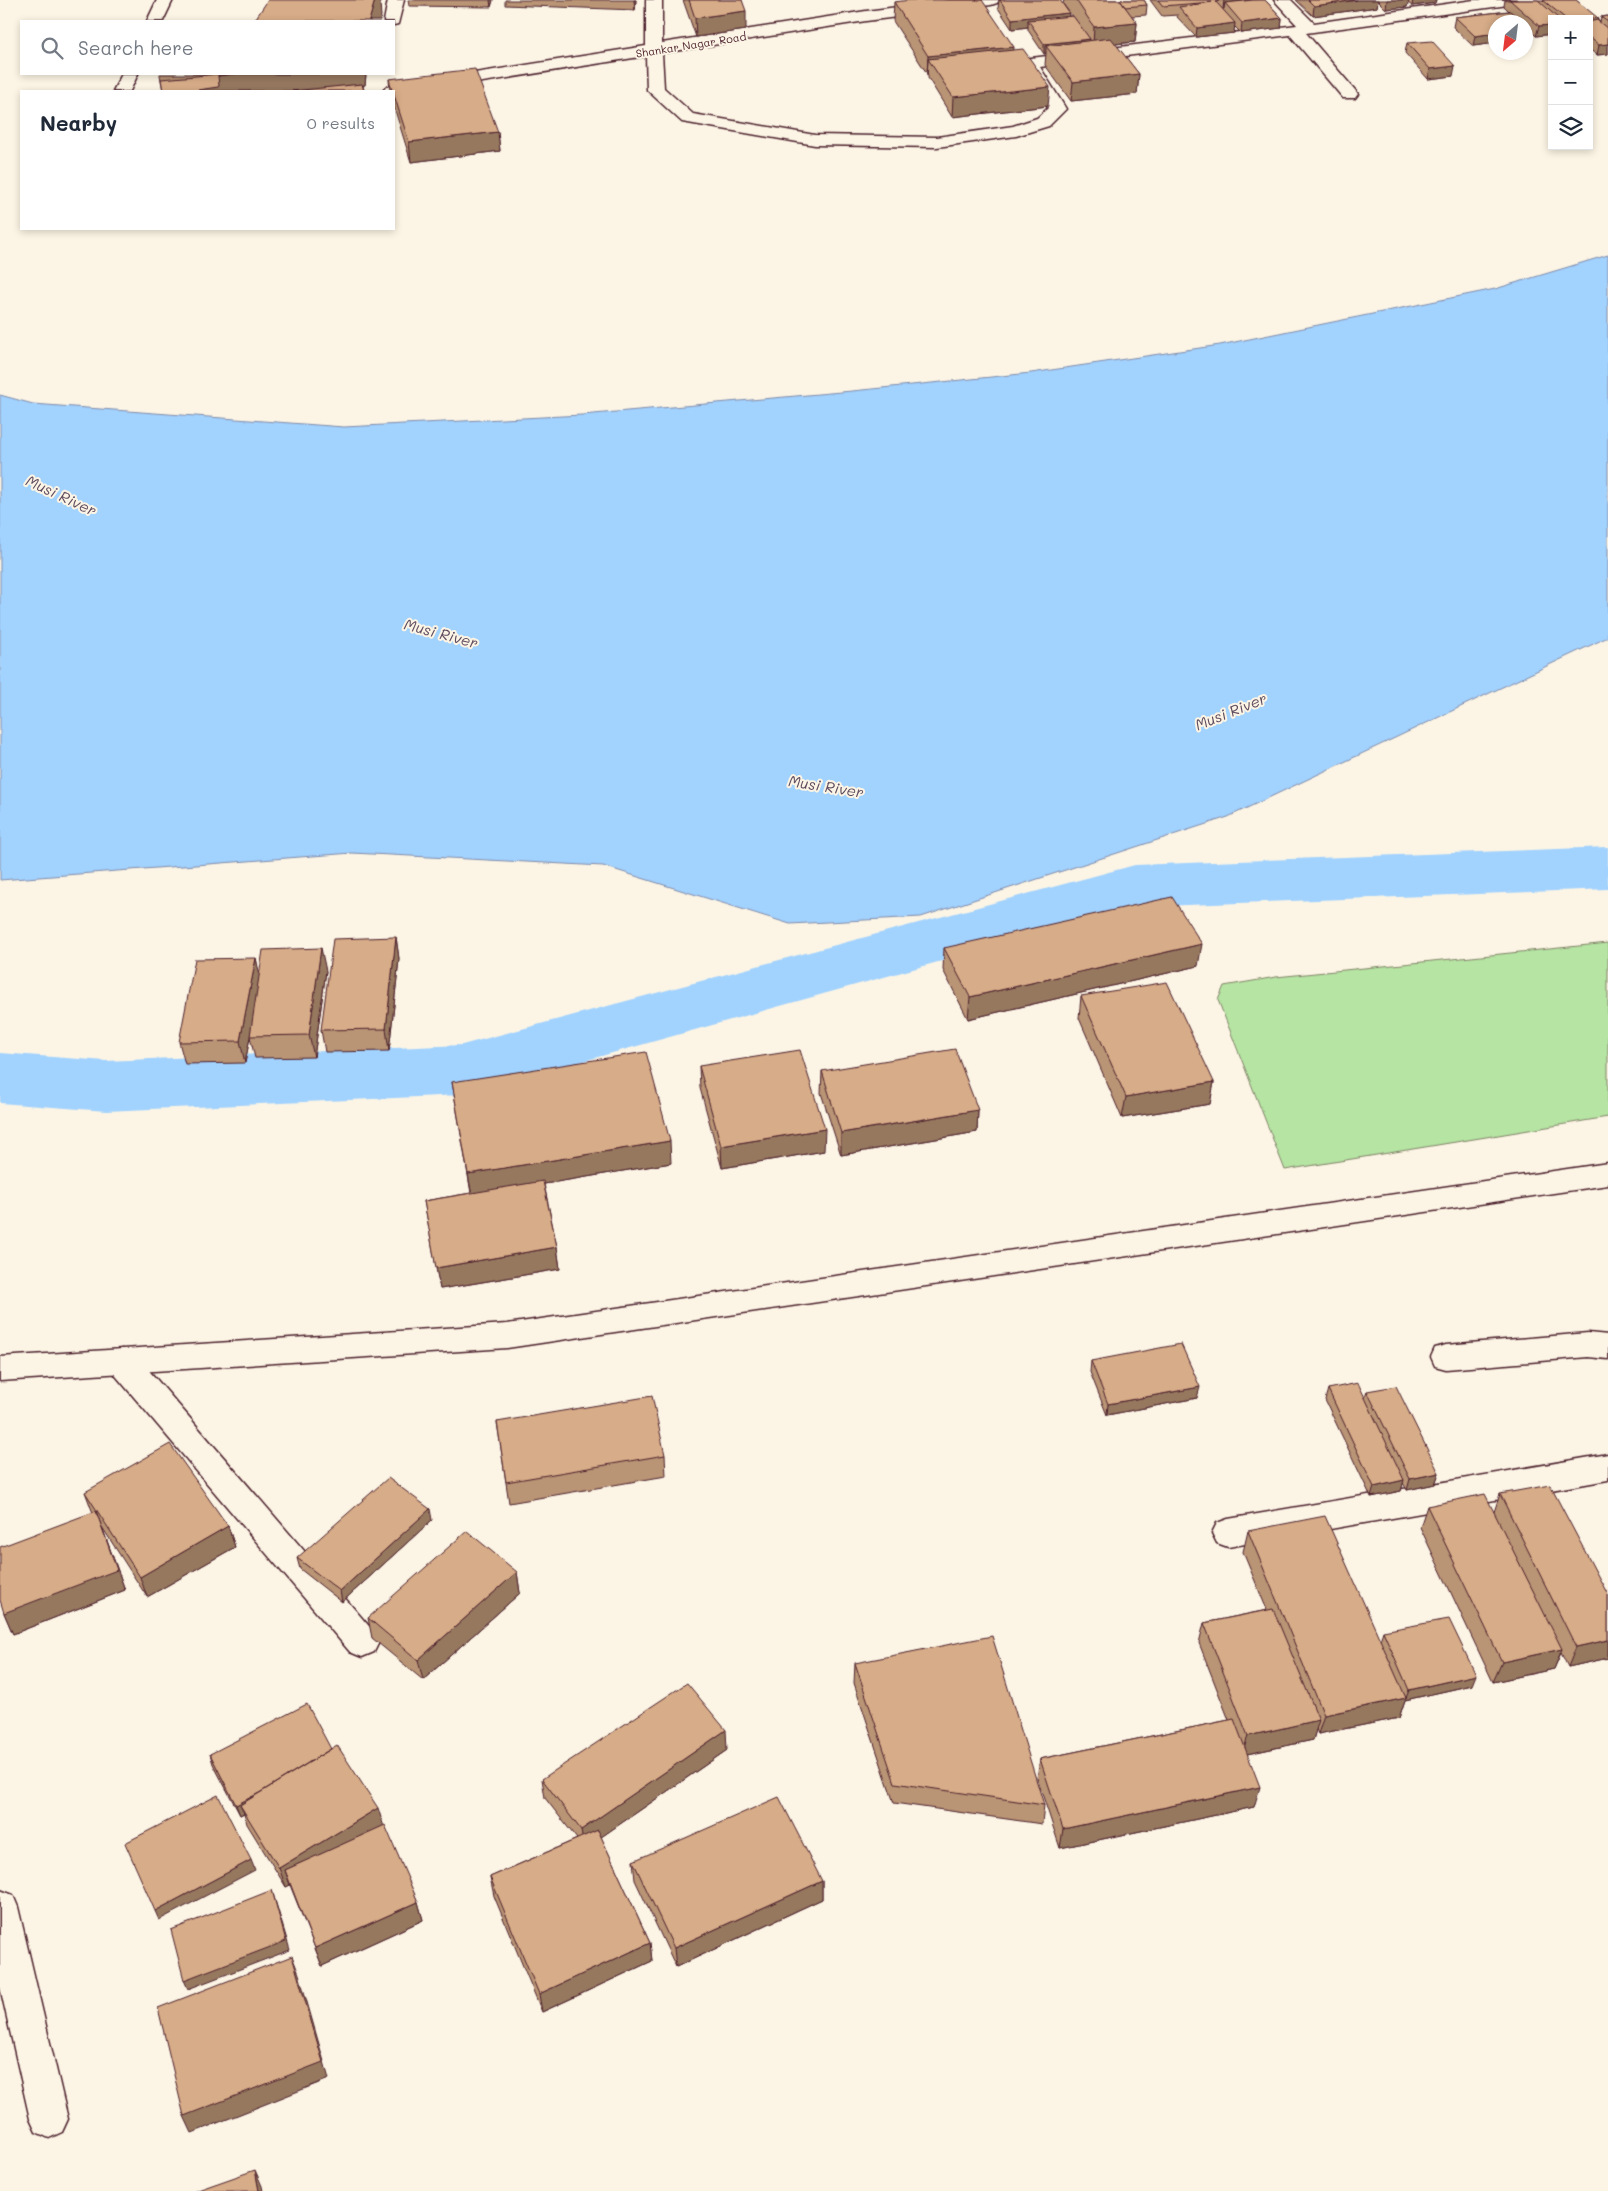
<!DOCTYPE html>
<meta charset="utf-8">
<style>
:root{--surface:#fff;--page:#f6f6f7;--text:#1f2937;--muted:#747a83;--line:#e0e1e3}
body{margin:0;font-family:Mali,sans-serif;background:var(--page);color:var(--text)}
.controls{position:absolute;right:15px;top:15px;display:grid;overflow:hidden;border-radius:0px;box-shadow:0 2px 8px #0003}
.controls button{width:45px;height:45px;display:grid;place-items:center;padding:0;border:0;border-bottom:1px solid var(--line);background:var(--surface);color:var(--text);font:25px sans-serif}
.compass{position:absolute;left:1488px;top:15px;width:45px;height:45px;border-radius:50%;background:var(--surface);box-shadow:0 2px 8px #0003;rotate:208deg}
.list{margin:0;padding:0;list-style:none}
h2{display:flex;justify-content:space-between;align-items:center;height:65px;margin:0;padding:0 20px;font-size:21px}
h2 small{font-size:16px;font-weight:400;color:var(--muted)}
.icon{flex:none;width:28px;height:28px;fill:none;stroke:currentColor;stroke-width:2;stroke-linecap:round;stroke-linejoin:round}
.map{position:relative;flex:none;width:1608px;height:2191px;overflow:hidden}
.search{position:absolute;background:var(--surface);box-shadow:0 2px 8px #0003;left:20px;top:20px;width:375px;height:55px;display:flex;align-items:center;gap:12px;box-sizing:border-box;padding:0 18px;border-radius:0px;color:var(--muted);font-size:19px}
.panel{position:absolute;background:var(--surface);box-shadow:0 2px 8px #0003;left:20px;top:90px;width:375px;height:140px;border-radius:0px}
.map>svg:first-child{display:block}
</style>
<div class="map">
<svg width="1608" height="2191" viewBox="0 0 1608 2191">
<rect width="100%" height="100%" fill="#fcf5e5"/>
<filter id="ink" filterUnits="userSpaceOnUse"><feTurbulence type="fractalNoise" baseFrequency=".02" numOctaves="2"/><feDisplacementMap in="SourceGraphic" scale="10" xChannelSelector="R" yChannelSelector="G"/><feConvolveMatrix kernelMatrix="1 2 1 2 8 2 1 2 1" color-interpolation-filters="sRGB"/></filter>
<g filter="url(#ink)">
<!-- green -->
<path fill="#b5e4a3" stroke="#808267" d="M1608,943V1117L1285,1170L1218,1000L1224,986L1276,977Z"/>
<!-- water -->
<path fill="#a2d2fe" stroke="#7f8aaa" d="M1608,255V637L1228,817L921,917L790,924L603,866L352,853L0,880V395L33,404L344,427L582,415L852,391L1031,373L1220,345L1495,289Z"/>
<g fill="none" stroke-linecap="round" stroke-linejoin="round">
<!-- canal -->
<path fill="#a2d2fe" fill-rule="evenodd" d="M1608,847V889L1135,907L462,1095L106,1111L0,1103V1053L106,1061L462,1045L1135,865Z"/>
<!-- minor casing -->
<g stroke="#4a1f2b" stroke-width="3">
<path id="minor" d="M157,0H173L163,21H147Z
M388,0H404L398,24L394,25V21H384Z
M646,0H662V43L866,11L953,0H999L997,3L991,5L866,21L662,53L664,88L693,114L815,135L937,137L1013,126L1037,118L1048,108L1021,63L1023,59L1297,25L1274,0H1291L1314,23L1474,0H1516L1514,3L1508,5L1306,33L1355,90L1358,94L1355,98H1343L1290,35L1040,67L1066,109L1049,126L1016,136L937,147L815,145L682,122L647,90L646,56L394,96V91H383L386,87L392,86L646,46Z
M122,74H138L130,91H113Z
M1588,1333L1608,1335V1359L1588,1357L1446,1369L1435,1366L1431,1357L1435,1348L1446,1345Z
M122,1349L133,1352L374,1632L379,1642L374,1652L362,1657L350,1652L111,1370L107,1361L111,1352Z
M1608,1454V1480L1228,1547L1217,1543L1212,1533L1217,1523L1228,1519Z
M0,1890L13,1895L18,1907L68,2119L62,2132L49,2138L36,2132L30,2119L0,1987Z"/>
</g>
<!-- trunk casing -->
<g stroke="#4a1f2b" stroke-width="3">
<path id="trunk" d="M1608,1163V1185L507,1348L0,1381V1357L507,1324Z"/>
</g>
<!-- minor -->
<use href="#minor" fill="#fcf5e5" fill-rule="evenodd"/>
<!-- trunk -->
<use href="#trunk" fill="#fcf5e5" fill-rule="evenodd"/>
</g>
<!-- wall -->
<path fill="#b99475" stroke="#4a1f2b" d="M408,0H493L491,7L409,6Z
M505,0H636L635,10L505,5Z
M683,0H742L746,30L696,37Z
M999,0H1060L1069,16H1072L1063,4L1064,0H1144L1147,5L1146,15L1132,16L1137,23L1135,42L1115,44L1139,74L1137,94L1071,101L1045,65L1046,53L1044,54L1028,30V27L1012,29L998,8Z
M1150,0H1265L1282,18L1281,28L1241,33L1234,26V33L1196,37L1177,17L1178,15L1162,16Z
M1296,0H1436L1435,3L1412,6L1408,3L1407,7L1386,9L1378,1L1377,7L1313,16Z
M1505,0H1576L1600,22L1601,17L1608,16V54L1597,55L1589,49V19H1552V34L1536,36L1530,30L1528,39L1526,40V22H1496V43L1473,46L1453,27L1455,17L1509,11L1504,6Z
M894,2L1014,50L1048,106L952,117L928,78V75L893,21Z
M1407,43L1453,76L1428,79L1405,53Z
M160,74H366L365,85H363L364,91H163L160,75Z
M389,79L498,132L500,151L411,162L394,107V91H390Z
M396,937L399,959L389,1051L325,1052L321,1030Z
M944,948L1198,966L968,1019L943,970Z
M256,958L259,975L326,971L314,1057L255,1058L250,1037L245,1063L185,1064L179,1042Z
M1081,996L1214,1082L1210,1104L1122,1118L1079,1018Z
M699,1066L824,1151L722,1168L700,1088Z
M822,1071L978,1110L977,1132L841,1155L821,1093Z
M452,1082L671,1163L544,1184L557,1247L560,1269L440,1289L424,1201L471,1193Z
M1091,1361L1197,1398L1107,1415L1090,1372Z
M1328,1389L1365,1398L1367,1391L1439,1473L1435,1484L1407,1490L1403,1483L1401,1491L1371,1497L1325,1400Z
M497,1422L665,1455L666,1476L509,1503Z
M85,1492L228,1526L235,1547L147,1597L102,1527L125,1590L13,1634L4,1613L93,1513Z
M1500,1494L1608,1595V1658L1568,1667L1561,1653L1554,1669L1493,1682L1420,1527L1427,1506L1494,1512Z
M432,1520L342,1602L300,1569L297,1558Z
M1248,1531L1380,1640L1383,1631L1472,1685L1405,1700L1399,1718L1318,1734L1316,1729L1313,1740L1247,1754L1254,1807L1060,1848L1037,1778L1040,1759L1229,1720L1199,1643L1204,1623L1267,1610L1243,1552Z
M517,1572L520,1593L423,1680L372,1638L368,1618Z
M855,1663L1044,1805L1042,1824L894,1803L854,1683Z
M331,1749L383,1826L418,1902L423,1920L322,1966L290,1885L286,1887L247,1824L244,1813L240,1815L213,1764L210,1754Z
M727,1750L601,1837L650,1943L652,1961L542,2012L494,1896L490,1877L577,1839L545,1798L542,1779Z
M633,1861L822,1881V1899L676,1967L635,1880Z"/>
<!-- shaded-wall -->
<path fill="#96785f" stroke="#4a1f2b" d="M375,0H381L380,3L381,16L380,21H369Z
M490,0H493L491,7Z
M634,0H636L635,10Z
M1224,0H1257L1225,3L1224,9H1223Z
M1357,0H1378L1377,7L1313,16L1314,6Z
M1387,0H1409L1407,7L1386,9Z
M1413,0H1436L1435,3L1412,6Z
M746,11V30L696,37L695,18Z
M1069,13L1068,23L1028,20V27L1012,29V19Z
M1282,18L1281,28L1241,33L1242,23Z
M1598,18L1596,28L1589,29V19Z
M1137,23L1135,42L1093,46L1094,27Z
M1235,23L1234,33L1196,37L1197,28Z
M1552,25V34L1536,36L1539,26Z
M1530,29L1528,39L1526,40V30Z
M1496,33V43L1473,46L1475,36Z
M1090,39L1089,49L1046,46V53L1044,54V44Z
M1608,44V54L1597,55L1599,45Z
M1014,47L1013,66L928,59L927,75L928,56Z
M1455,66L1453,76L1428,79L1430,69Z
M231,74H366L365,85L318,91H198V90L218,76Z
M1139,74L1137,94L1071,101L1073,82Z
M1050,87L1048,106L952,117L953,97Z
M498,132L500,151L411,162L409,142Z
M396,937L399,959L389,1051L386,1029Z
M1202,944L1198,966L968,1019L970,997Z
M321,948L326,971L314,1057L309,1035Z
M256,958L261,980L245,1063L240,1041Z
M1214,1082L1210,1104L1122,1118L1126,1097Z
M978,1110L977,1132L841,1155V1133Z
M825,1129L824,1151L722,1168L721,1146Z
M670,1141L671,1163L472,1196L468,1174Z
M557,1247L560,1269L440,1289L436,1268Z
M1200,1387L1197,1398L1107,1415L1108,1404Z
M1439,1473L1435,1484L1407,1490L1410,1479Z
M1404,1480L1401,1491L1371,1497L1374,1487Z
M430,1509L432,1520L342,1602L340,1591Z
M96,1511L125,1590L13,1634L4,1613Z
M228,1526L235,1547L147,1597L140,1577Z
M517,1572L520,1593L423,1680L418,1660Z
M1608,1640V1658L1568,1667L1576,1647Z
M1562,1649L1554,1669L1493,1682L1502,1662Z
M1476,1675L1472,1685L1405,1700L1399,1718L1318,1734L1324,1715L1406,1698L1409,1690Z
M1319,1720L1313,1740L1242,1755L1248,1736Z
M726,1730L727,1750L584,1849L581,1830Z
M334,1753L240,1805L244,1813L240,1815L236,1805Z
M1260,1787L1254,1807L1060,1848L1063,1829Z
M378,1808L384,1827L285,1870L290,1885L286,1887L279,1868Z
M251,1860L255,1870L159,1920L155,1911Z
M822,1881V1899L676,1967L674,1948Z
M272,1890L290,1950L188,1989L184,1980Z
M418,1902L423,1920L322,1966L315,1948Z
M650,1943L652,1961L542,2012L539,1994Z
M292,1956L299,1974L329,2079L192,2133L184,2116Z
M255,2170L262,2186L263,2191H259Z"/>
<!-- building -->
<path fill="#d7ac88" stroke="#4a1f2b" d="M268,0H375L369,21H254Z
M689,0H742L746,11L695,18Z
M910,0H982L1014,47L928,56L894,2Z
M1000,0H1060L1069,13L1012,19Z
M1076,0H1120L1137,23L1094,27Z
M1120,0H1144L1147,5L1125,7Z
M1158,0H1218L1219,1L1216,2L1235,23L1197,28L1179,7L1212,2L1163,6Z
M1253,0H1265L1282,18L1242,23L1225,3Z
M1308,0H1357L1314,6Z
M1510,0H1538L1559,19H1552V25L1539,26Z
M1543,0H1576L1598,18L1589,19H1566Z
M1510,11L1523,22H1496V33L1475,36L1455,17Z
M1073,16L1090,39L1044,44L1028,20Z
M1608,16V22L1601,17Z
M1597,20L1608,29V44L1599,45L1589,37V22Z
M1526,25L1530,29L1526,30Z
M1111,38L1139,74L1073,82L1046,46Z
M1432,41L1455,66L1430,69L1407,43Z
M1023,49L1050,87L953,97L928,59Z
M475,69L498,132L409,142L394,95V91H392L389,79Z
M219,74H236L218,76Z
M219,74L218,76L219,86L218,87L198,90V91H163L161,79Z
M362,84L364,91H292Z
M1172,897L1202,944L970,997L944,948Z
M396,937L386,1029L321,1030L333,939Z
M321,948L309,1035L250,1036L263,950Z
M256,958L240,1041L179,1042L195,959Z
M1167,982L1214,1082L1126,1097L1081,996Z
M955,1049L978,1110L841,1133L822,1071Z
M800,1050L825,1129L721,1146L699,1066Z
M646,1052L670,1141L468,1174L452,1082Z
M543,1181L557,1247L436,1268L424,1201Z
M1181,1344L1200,1387L1108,1404L1091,1361Z
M1358,1383L1404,1480L1374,1487L1328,1389Z
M1396,1386L1439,1473L1410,1479L1367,1391Z
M652,1396L665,1455L506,1482L497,1422Z
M170,1444L228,1526L140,1577L85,1492Z
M388,1478L430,1509L340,1591L297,1558Z
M1550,1485L1608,1595V1640L1576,1647L1500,1494Z
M1485,1494L1562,1649L1502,1662L1427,1506Z
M96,1511L117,1570L4,1613L0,1600V1547Z
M1325,1516L1406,1698L1324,1715L1248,1531Z
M467,1531L517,1572L418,1660L368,1618Z
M1273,1609L1319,1720L1248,1736L1204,1623Z
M1449,1619L1476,1675L1409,1690L1383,1631Z
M992,1636L1044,1805L895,1783L855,1663Z
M687,1683L726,1730L581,1830L542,1779Z
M307,1704L331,1749L261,1792L236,1805L210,1754Z
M1234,1719L1260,1787L1063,1829L1040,1759Z
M337,1745L378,1808L279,1868L240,1805Z
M218,1795L251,1860L155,1911L125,1843Z
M779,1797L822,1881L674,1948L633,1861Z
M385,1825L418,1902L315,1948L285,1870Z
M598,1830L650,1943L539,1994L490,1877Z
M272,1890L286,1941L184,1980L171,1930Z
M292,1956L323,2062L184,2116L158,2008Z
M255,2170L259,2191H195Z"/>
</g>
<g text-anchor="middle" stroke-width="4" stroke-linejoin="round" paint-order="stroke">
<!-- far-street labels -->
<g font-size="11" fill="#4a1f2b" stroke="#fcf5e5">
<text transform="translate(691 45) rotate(-9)" y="4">Shankar Nagar Road</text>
</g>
<!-- water labels -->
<g font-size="15" font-style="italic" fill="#604c60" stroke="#fcf5e5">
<text transform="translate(61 496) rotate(25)" y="5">Musi River</text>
<text transform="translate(441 634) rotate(15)" y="5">Musi River</text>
<text transform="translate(1231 712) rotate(-22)" y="5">Musi River</text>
<text transform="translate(826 787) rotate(9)" y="5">Musi River</text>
</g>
</g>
</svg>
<div class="controls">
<button>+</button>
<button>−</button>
<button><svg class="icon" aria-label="layers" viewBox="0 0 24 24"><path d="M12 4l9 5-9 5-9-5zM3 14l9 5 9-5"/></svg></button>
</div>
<svg class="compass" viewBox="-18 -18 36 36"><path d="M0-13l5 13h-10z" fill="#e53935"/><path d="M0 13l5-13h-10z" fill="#747a83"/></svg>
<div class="search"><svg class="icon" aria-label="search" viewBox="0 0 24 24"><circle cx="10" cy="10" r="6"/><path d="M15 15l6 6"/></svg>Search here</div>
<section class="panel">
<h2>Nearby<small>0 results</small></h2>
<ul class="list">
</ul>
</section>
</div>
